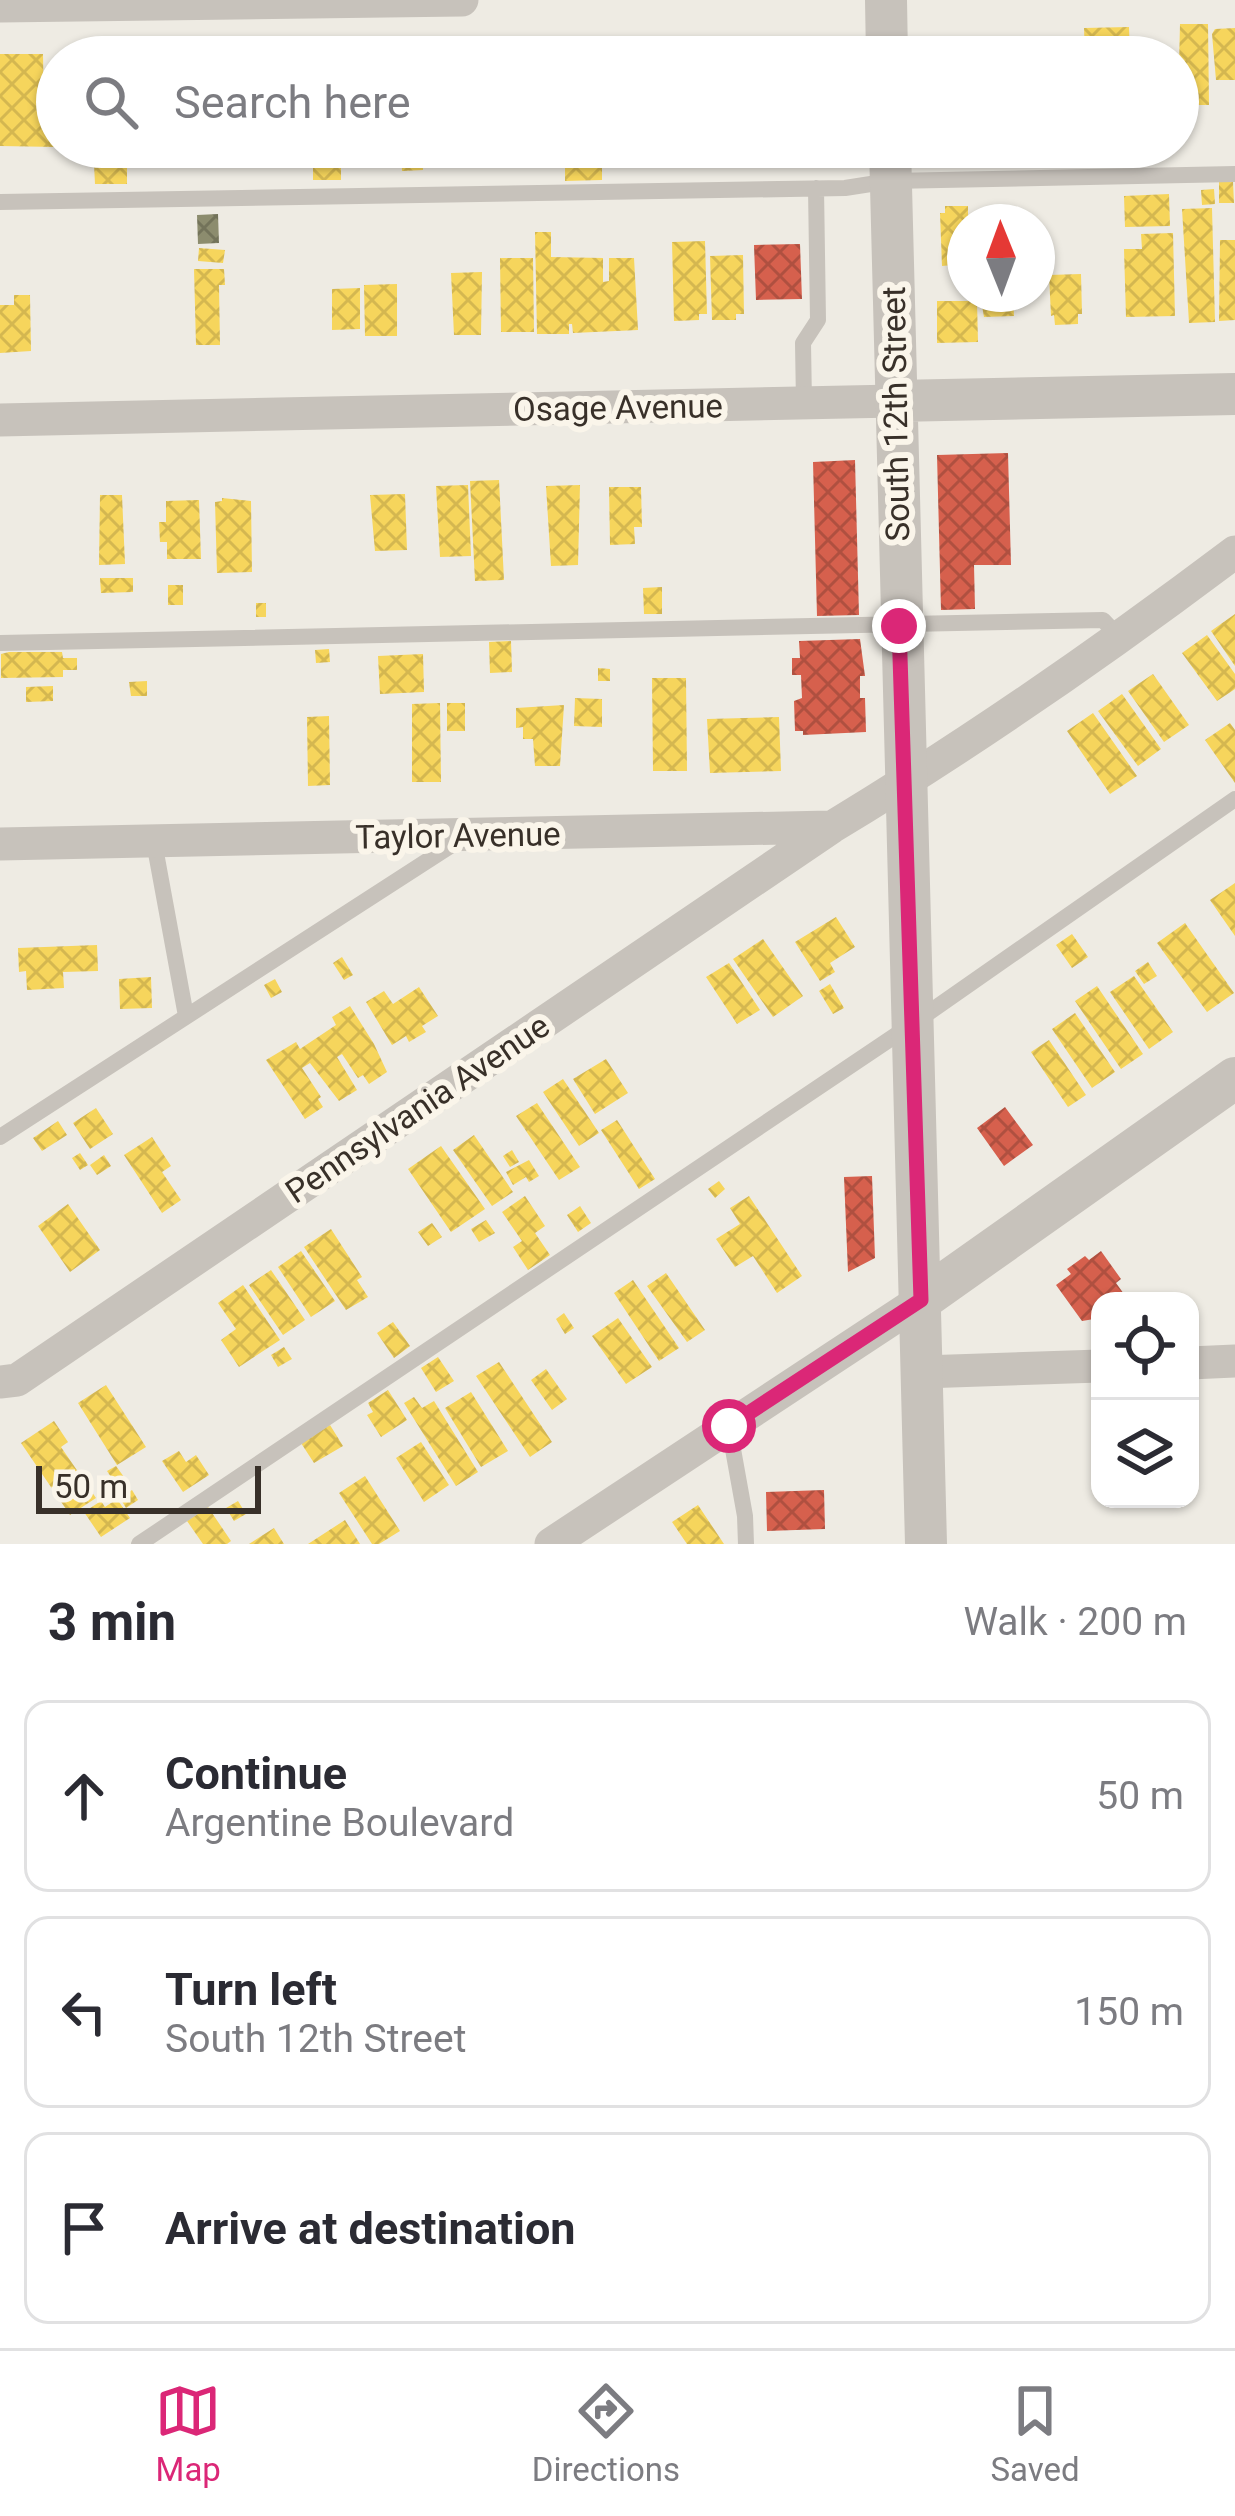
<!DOCTYPE html>
<meta charset="utf-8">
<style>
:root{--surface:#fff;--page:#f2f2f3;--text:#2b2b33;--muted:#7c7c81;--line:#e1e1e2;--accent:#db2777}
body{margin:0;font-family:Roboto,sans-serif;background:var(--page);color:var(--text)}
.controls{position:absolute;right:36px;bottom:36px;display:grid;overflow:hidden;border-radius:24px;box-shadow:0 3px 9px #0004}
.controls button{width:108px;height:108px;display:grid;place-items:center;padding:0;border:0;border-bottom:3px solid var(--line);background:var(--surface);color:var(--text);font:60px sans-serif}
.compass{position:absolute;left:947px;top:204px;width:108px;height:108px;border-radius:50%;background:var(--surface);box-shadow:0 3px 9px #0004;rotate:359deg}
.scale{position:absolute;left:36px;bottom:30px;width:225px;box-sizing:border-box;padding-left:12px;border:6px solid #383029;border-top:0;font-size:33px;line-height:42px;white-space:nowrap;color:#383029;-webkit-text-stroke:9px #faf5ea;paint-order:stroke}
.stop{position:absolute;width:36px;height:36px;margin:-27px;border:9px solid #db2777;border-radius:50%;background:#fff}
.stop.end{background:#db2777;border-color:#fff;box-shadow:0 3px 12px #0008}
.list{margin:0;padding:0;list-style:none}
h2{display:flex;justify-content:space-between;align-items:center;height:156px;margin:0;padding:0 48px;font-size:51px}
h2 small{font-size:39px;font-weight:400;color:var(--muted)}
.list li{display:grid;grid-template-columns:78px 1fr auto;gap:36px;align-items:center;box-sizing:border-box;height:192px;margin:0 24px 24px;padding:0 24px;border:3px solid var(--line);border-radius:24px}
.list b{display:block;font-size:45px;white-space:nowrap}
.list p{margin:0;font-size:39px;white-space:nowrap;color:var(--muted)}
.list em{font-size:39px;font-style:normal;color:var(--muted)}
.icon{flex:none;width:66px;height:66px;fill:none;stroke:currentColor;stroke-width:2;stroke-linecap:round;stroke-linejoin:round}
.map{position:relative;flex:none;width:1235px;height:1544px;overflow:hidden}
.search{position:absolute;background:var(--surface);box-shadow:0 3px 9px #0004;left:36px;right:36px;top:36px;height:132px;display:flex;align-items:center;gap:30px;box-sizing:border-box;padding:0 42px;border-radius:66px;color:var(--muted);font-size:45px}
.sheet{height:804px;background:var(--surface)}
nav{display:flex;justify-content:space-around;align-items:center;box-sizing:border-box;height:168px;border-top:3px solid var(--line);background:var(--surface);font-size:33px;color:var(--muted)}
nav a{display:grid;justify-items:center;gap:6px}
nav .on{color:var(--accent)}
.map>svg:first-child{display:block}
</style>
<div class="map">
<svg width="1235" height="1544" viewBox="0 0 1235 1544">
<defs>
<pattern id="homes-cross-hatch" width="8" height="8" patternUnits="userSpaceOnUse" patternTransform="scale(3)"><rect width="8" height="8" fill="#f6d55c"/><path d="M0 0l8 8M0 8l8-8" fill="none" stroke="#d4b750"/></pattern>
<pattern id="shops-cross-hatch" width="8" height="8" patternUnits="userSpaceOnUse" patternTransform="scale(3)"><rect width="8" height="8" fill="#d6604d"/><path d="M0 0l8 8M0 8l8-8" fill="none" stroke="#af5040"/></pattern>
<pattern id="industry-cross-hatch" width="8" height="8" patternUnits="userSpaceOnUse" patternTransform="scale(3)"><rect width="8" height="8" fill="#8c8c6e"/><path d="M0 0l8 8M0 8l8-8" fill="none" stroke="#73735a"/></pattern>
</defs>
<rect width="100%" height="100%" fill="#eeebe3"/>
<!-- homes -->
<path fill="url(#homes-cross-hatch)" d="M1180,24H1208L1209,105H1178Z
M1129,27L1130,57H1085L1084,28Z
M1235,28V80H1216L1212,34L1215,29Z
M1035,39H1063L1067,57H1034Z
M617,41H636V48H647V57H616Z
M654,41H680L682,57H652Z
M568,42H599V57H568Z
M466,45L469,57H440L439,46Z
M561,45L562,57H531V46Z
M341,47V57H313V48Z
M776,49V57H732V50Z
M0,54H43L44,112H57L56,147L0,146Z
M401,147H422L423,170L402,171Z
M592,147H616L617,159L602,160V180L565,181V160H592Z
M1123,147H1148V164H1119Z
M323,154H341V180H313V159H324Z
M127,163V184H95L94,164Z
M1219,182H1233L1234,203H1219Z
M1214,189L1215,204L1202,205L1201,190Z
M1169,194L1170,226L1125,227L1124,196Z
M945,206H968V215L973,214L974,222H965V277H953V265L942,266L940,213H945Z
M1212,208L1215,322L1189,323L1182,209Z
M535,232H551V257L603,258V282L609,281V258H634L638,330L573,333L572,324H569V334H537Z
M1173,233L1175,316L1126,317L1124,249H1142L1141,234Z
M1220,240H1235V320L1219,321Z
M705,241L707,314H699V320L674,321L672,242Z
M199,248L225,250L223,263L198,261Z
M743,255L744,314H736V320H712L710,256Z
M500,258H533L534,332H501Z
M194,269H224L225,285H219L220,345H196Z
M482,272L481,335H454L451,273Z
M1081,274L1082,314H1078V324L1055,325L1054,315L1051,316L1049,275Z
M397,284V336H365L364,285Z
M360,288V329L332,330V289Z
M980,294H1013L1014,316L984,317Z
M14,295H30L31,351L0,353V305H14Z
M937,301H977L978,342L937,343Z
M499,480L504,580L475,581L470,481Z
M468,485L471,556L440,557L436,486Z
M580,485L578,565L551,566L546,486Z
M609,487H641L642,527H634L635,544L610,545Z
M405,494L407,550L375,551L370,495Z
M100,495H122L125,564L99,565Z
M222,498L251,501L252,572L217,573L215,502L222,501Z
M199,500L201,559H167V542H160L159,522H166V501Z
M100,578H133V592L101,593Z
M168,585H183V605H168Z
M662,587V614H644L643,588Z
M256,603H266V617H256Z
M1235,614V666L1211,631Z
M1207,635L1235,674V689L1217,701L1182,653Z
M511,641L512,672L490,673L489,642Z
M329,649L330,662L316,663L315,650Z
M9,652H62L63,658H77V670H63V677L1,678V654Z
M423,654L424,692L380,694L378,656Z
M598,668L610,669V681H598Z
M1153,674L1189,725L1164,742L1128,691Z
M652,678H686L687,771H653Z
M147,681V696H131L129,682Z
M53,686V701L26,702V687Z
M1122,694L1161,749L1138,766L1098,711Z
M575,698L602,699V727L574,726Z
M440,703L441,782H412V704Z
M447,703H465V731H447Z
M564,705L560,766H535L533,739H523V727L516,728V708Z
M1093,713L1137,776L1110,794L1067,731Z
M329,716L330,785L308,786L307,717Z
M779,717L781,771L710,773L707,719Z
M1230,723L1235,730V783L1205,740Z
M1235,883V936L1210,900Z
M836,917L855,947L830,963L835,972L820,981L795,942Z
M1185,923L1234,993L1207,1012L1157,943Z
M1072,934L1088,957L1072,968L1056,945Z
M763,939L803,996L773,1017L733,959Z
M97,945L98,971L63,972L64,988L27,990L26,971L19,972L18,948Z
M342,957L353,975L344,980L333,963Z
M1148,962L1157,976L1144,984L1135,971Z
M729,963L760,1010L737,1024L706,977Z
M1134,976L1173,1032L1149,1049L1110,992Z
M151,977L152,1008L120,1009L119,979Z
M275,979L282,992L271,998L264,985Z
M830,984L844,1008L833,1014L819,991Z
M1097,986L1143,1054L1121,1069L1075,1001Z
M419,987L438,1016L422,1026L426,1032L409,1042L406,1036L392,1045L366,1002L384,991L393,1004Z
M350,1006L374,1044L387,1072L369,1084L363,1075L358,1078L342,1054L337,1057L357,1090L339,1101L310,1063L302,1068L321,1097L318,1099L323,1107L305,1119L266,1060L296,1042L300,1049L336,1025L332,1017Z
M1075,1013L1115,1072L1092,1088L1052,1029Z
M1049,1040L1086,1095L1068,1107L1031,1052Z
M606,1059L628,1093L595,1114L573,1079Z
M563,1079L599,1133L579,1146L543,1092Z
M537,1103L580,1167L559,1180L516,1116Z
M96,1108L113,1134L90,1149L73,1123Z
M617,1120L655,1179L639,1189L601,1130Z
M58,1121L67,1135L42,1151L33,1138Z
M474,1135L513,1192L492,1206L453,1150Z
M152,1137L171,1166L162,1172L181,1200L162,1213L124,1155Z
M441,1146L485,1209L451,1232L408,1169Z
M512,1150L519,1162L510,1167L503,1156Z
M80,1153L88,1165L80,1170L72,1158Z
M104,1155L111,1166L97,1175L90,1165Z
M529,1160L539,1176L529,1182L526,1177L513,1185L506,1172Z
M719,1181L725,1189L715,1198L708,1189Z
M525,1196L545,1226L535,1233L550,1255L528,1270L513,1247L522,1241L502,1212Z
M749,1196L802,1276L777,1293L753,1256L735,1267L716,1239L740,1224L730,1208Z
M68,1204L100,1250L70,1272L38,1226Z
M580,1206L591,1223L578,1232L567,1215Z
M486,1220L495,1233L479,1242L471,1229Z
M432,1223L442,1237L428,1246L418,1232Z
M331,1229L362,1277L357,1280L368,1297L346,1310L304,1247Z
M301,1251L335,1301L311,1317L278,1267Z
M271,1270L305,1320L283,1335L249,1285Z
M666,1273L705,1330L687,1342L647,1286Z
M633,1280L679,1348L659,1361L614,1293Z
M243,1285L280,1340L239,1367L221,1340L236,1329L218,1303Z
M564,1313L574,1328L565,1334L556,1319Z
M618,1318L652,1367L626,1384L592,1336Z
M393,1322L410,1346L394,1358L377,1333Z
M284,1347L292,1359L278,1367L271,1355Z
M438,1357L454,1381L436,1392L421,1368Z
M499,1362L552,1442L530,1457L476,1376Z
M546,1369L567,1399L552,1410L531,1380Z
M106,1385L146,1447L117,1465L78,1403Z
M388,1390L407,1420L381,1437L367,1415L373,1412L368,1403Z
M471,1392L508,1451L481,1467L445,1408Z
M414,1397L422,1408L434,1401L478,1472L456,1486L404,1403Z
M54,1421L68,1442L61,1447L96,1498L70,1515L21,1443Z
M330,1425L343,1446L314,1463L301,1443Z
M421,1442L449,1485L424,1502L396,1458Z
M179,1451L186,1462L196,1455L209,1475L183,1492L162,1461Z
M116,1466L124,1477L115,1483L107,1471Z
M365,1476L400,1531L379,1544H372L339,1493Z
M132,1490L138,1500L126,1508L120,1498Z
M117,1499L130,1518L101,1537L84,1512L101,1501L105,1507Z
M238,1501L246,1514L234,1521L226,1508Z
M698,1505L724,1544H687L672,1522Z
M208,1507L231,1541L227,1544H203L187,1521Z
M345,1520L360,1544H308Z
M274,1528L284,1544H249Z"/>
<!-- shops -->
<path fill="url(#shops-cross-hatch)" d="M800,244L802,299L756,300L754,245Z
M1008,453L1011,565H974L975,609L941,610L937,455Z
M855,460L859,615L817,616L813,462Z
M860,639L865,676H860V698H865L866,732L803,735V731H795L794,701L802,698L801,675H792V658H800L799,641Z
M1005,1107L1033,1145L1004,1166L977,1128Z
M872,1176L875,1258L848,1272L844,1177Z
M1101,1251L1121,1279L1116,1283L1129,1301H1100V1318L1082,1321L1056,1285L1071,1274L1067,1269L1085,1256L1089,1260Z
M824,1490L825,1529L767,1531L766,1492Z"/>
<!-- industry -->
<path fill="url(#industry-cross-hatch)" d="M218,214L219,243L198,244L197,215Z"/>
<g fill="none" stroke-linecap="round" stroke-linejoin="round">
<!-- service -->
<path stroke="#c7c2bb" stroke-width="16" d="M0,202L845,188L890,181L1235,174
M804,403L803,343L818,320L816,188
M0,643L1103,620L1120,638
M154,842L186,1016
M0,1137L458,841
M729,1427L745,1516L746,1544
M139,1544L911,1025L1235,799"/>
<!-- minor -->
<path stroke="#c7c2bb" stroke-width="33" d="M0,6L462,0
M0,420L895,401
M0,844L830,827
M1190,1363L1235,1361
M922,1372L1100,1366
M0,1382L17,1380L832,827C971,743 1105,650 1235,552
M551,1544L921,1300"/>
<!-- tertiary -->
<path stroke="#c7c2bb" stroke-width="42" d="M886,0L887,57
M890,147L926,1544
M895,401L1235,394
M921,1300L1235,1078"/>
</g>
<g fill="none" stroke-linecap="round" stroke-linejoin="round">
<!-- route -->
<path stroke="#db2777" stroke-width="15" d="M729,1426L921,1300L899,626"/>
</g>
<g text-anchor="middle" stroke-width="12" stroke-linejoin="round" paint-order="stroke">
<!-- street labels -->
<g font-size="33" fill="#383029" stroke="#faf5ea">
<text transform="translate(618 407) rotate(-1)" y="12">Osage Avenue</text>
<text transform="translate(895 414) rotate(-91)" y="12">South 12th Street</text>
<text transform="translate(458 835) rotate(-1)" y="12">Taylor Avenue</text>
<text transform="translate(417 1108) rotate(-34)" y="12">Pennsylvania Avenue</text>
</g>
</g>
</svg>
<div class="controls">
<button><svg class="icon" aria-label="locate" viewBox="0 0 24 24"><circle cx="12" cy="12" r="6"/><path d="M12 2v4M12 18v4M2 12h4M18 12h4"/></svg></button>
<button><svg class="icon" aria-label="layers" viewBox="0 0 24 24"><path d="M12 4l9 5-9 5-9-5zM3 14l9 5 9-5"/></svg></button>
</div>
<svg class="compass" viewBox="-18 -18 36 36"><path d="M0-13l5 13h-10z" fill="#e53935"/><path d="M0 13l5-13h-10z" fill="#7c7c81"/></svg>
<div class="scale">50 m</div>
<div class="stop" style="left:729px;top:1426px"></div>
<div class="stop end" style="left:899px;top:626px"></div>
<div class="search"><svg class="icon" aria-label="search" viewBox="0 0 24 24"><circle cx="10" cy="10" r="6"/><path d="M15 15l6 6"/></svg>Search here</div>
</div>
<section class="sheet">
<h2>3 min<small>Walk · 200 m</small></h2>
<ul class="list">
<li><svg class="icon" aria-label="ahead" viewBox="0 0 24 24"><path d="M12 20V5M6 11l6-6 6 6"/></svg><div><b>Continue</b><p>Argentine Boulevard</p></div><em>50 m</em></li>
<li><svg class="icon" aria-label="left" viewBox="0 0 24 24"><path d="M17 20v-9H6M10 6l-5 5 5 5"/></svg><div><b>Turn left</b><p>South 12th Street</p></div><em>150 m</em></li>
<li><svg class="icon" aria-label="arrive" viewBox="0 0 24 24"><path d="M6 21V4h12l-3 4 3 4H6"/></svg><div><b>Arrive at destination</b></div></li>
</ul>
</section>
<nav>
<a class="on"><svg class="icon" aria-label="map" viewBox="0 0 24 24"><path d="M3 6l6-2 6 2 6-2v14l-6 2-6-2-6 2zM9 4v14M15 6v14"/></svg>Map</a>
<a><svg class="icon" aria-label="directions" viewBox="0 0 24 24"><path d="M12 3l9 9-9 9-9-9zM9 14v-3h6M13 9l2 2-2 2"/></svg>Directions</a>
<a><svg class="icon" aria-label="saved" viewBox="0 0 24 24"><path d="M7 4h10v16l-5-4-5 4z"/></svg>Saved</a>
</nav>
